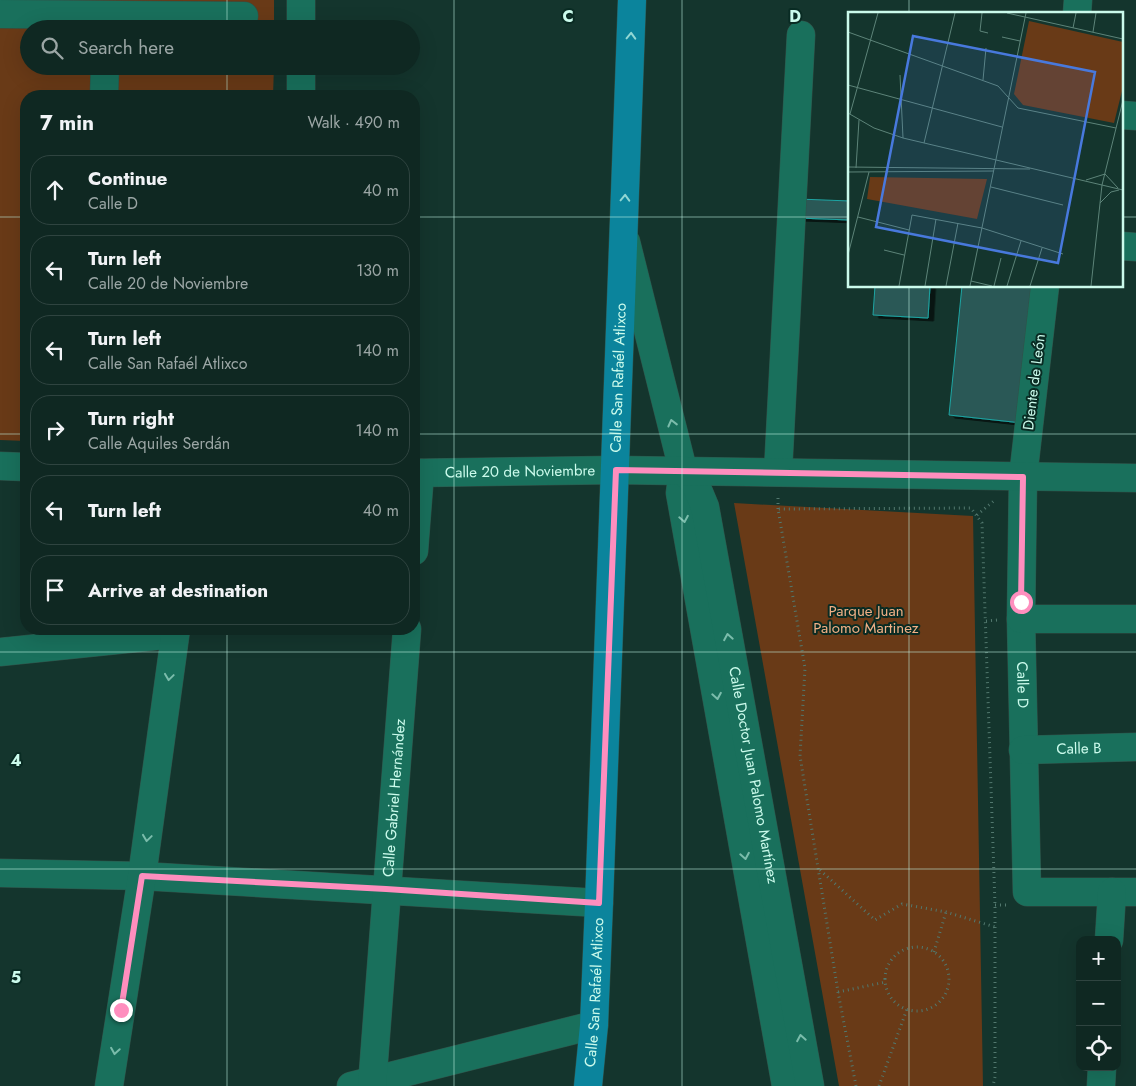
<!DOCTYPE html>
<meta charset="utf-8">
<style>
:root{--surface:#0f2822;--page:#1d342f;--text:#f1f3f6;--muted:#9ba6a5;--line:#2f4440}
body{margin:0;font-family:Jost,sans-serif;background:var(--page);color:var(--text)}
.controls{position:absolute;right:15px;bottom:15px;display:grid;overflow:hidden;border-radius:10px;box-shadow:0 5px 20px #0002}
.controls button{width:45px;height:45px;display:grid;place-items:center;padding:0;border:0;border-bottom:1px solid var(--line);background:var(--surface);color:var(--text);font:25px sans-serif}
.stop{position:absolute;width:15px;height:15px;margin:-11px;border:4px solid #fe8ebe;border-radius:50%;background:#fff}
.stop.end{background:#fe8ebe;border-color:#fff;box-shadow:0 1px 5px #0008}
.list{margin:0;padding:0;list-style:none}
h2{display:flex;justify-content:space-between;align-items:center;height:65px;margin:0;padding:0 20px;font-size:21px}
h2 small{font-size:16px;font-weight:400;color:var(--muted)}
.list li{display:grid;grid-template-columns:32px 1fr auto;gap:15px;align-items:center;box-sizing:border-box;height:70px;margin:0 10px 10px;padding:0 10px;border:1px solid var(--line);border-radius:20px}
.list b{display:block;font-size:19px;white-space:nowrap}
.list p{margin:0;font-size:16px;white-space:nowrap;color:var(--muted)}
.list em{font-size:16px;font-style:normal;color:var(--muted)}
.icon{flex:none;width:28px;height:28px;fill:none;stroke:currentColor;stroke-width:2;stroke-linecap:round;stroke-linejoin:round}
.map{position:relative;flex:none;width:1136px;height:1086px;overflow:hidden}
.search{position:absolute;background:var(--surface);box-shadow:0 5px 20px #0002;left:20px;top:20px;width:400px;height:55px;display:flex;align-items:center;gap:12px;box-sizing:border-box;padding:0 18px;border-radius:28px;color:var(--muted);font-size:19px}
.panel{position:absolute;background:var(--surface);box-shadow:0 5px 20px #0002;left:20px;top:90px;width:400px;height:545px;border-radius:20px}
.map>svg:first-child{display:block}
</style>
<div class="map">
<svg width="1136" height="1086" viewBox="0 0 1136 1086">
<defs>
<filter id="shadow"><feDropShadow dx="5.5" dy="3" stdDeviation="0" flood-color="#0009"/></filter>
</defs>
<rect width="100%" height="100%" fill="#14352d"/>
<!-- green -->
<path fill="#693a17" d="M0,0H274V29H29V66H274L273,96H26V441L0,440Z
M734,503L973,516L983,1086H839Z"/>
<!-- building -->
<path fill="#295857" stroke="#1fa5a3" filter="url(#shadow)" d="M798,199L850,201V220L798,218Z
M875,286H930L928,318L873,315Z
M962,286H1035L1022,423L949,415Z"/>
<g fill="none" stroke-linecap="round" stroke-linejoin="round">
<!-- minor casing -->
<g stroke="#315249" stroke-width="29">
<g id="minor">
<path d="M0,14L244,16"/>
<path d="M1077,14L1078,0"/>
<path d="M301,29V0"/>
<path d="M104,96L105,66"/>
<path d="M301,96V66"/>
<path d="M1122,115L1136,116"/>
<path d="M626,242L683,470L680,493L786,1086"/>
<path d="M1122,246L1136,247"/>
<path id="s1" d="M1045,286L1023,477L1021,619L1027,892H1136"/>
<path d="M0,466L26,467"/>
<path id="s2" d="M683,470L695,483L705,507L810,1086"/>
<path d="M778,472L801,35"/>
<path id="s3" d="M414,473L616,470L1136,478"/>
<path d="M414,551L420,473"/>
<path d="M1021,619H1136"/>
<path d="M0,652L175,634"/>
<path id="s4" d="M1023,750L1136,747"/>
<path d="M0,873L142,876L599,903"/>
<path d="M1109,940L1112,892"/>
<path d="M109,1086L142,876L176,629"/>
<path d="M351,1086L594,1025"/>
<path id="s5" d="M372,1086L407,629"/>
<path d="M1101,1086L1102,1067"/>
</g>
</g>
<!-- major casing -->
<g stroke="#315249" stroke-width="29">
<g id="major">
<path id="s6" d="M588,1086L594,1025L599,903L632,0"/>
</g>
</g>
<!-- path -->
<path stroke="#52786e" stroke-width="3" stroke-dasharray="1 4" stroke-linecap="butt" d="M778,509V495
M977,515L995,500
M986,621L998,620
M820,870L875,920L902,904L946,912L995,927
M995,905H1008
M885 979a32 32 0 1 1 64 0a32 32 0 1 1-64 0Z
M934,952L946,912
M838,992L886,982
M856,1086L838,992L800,756L805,668L778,509L971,508L982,523L995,905V1077L993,1086
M879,1086L907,1009"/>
<!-- minor -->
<use href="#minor" stroke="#19705c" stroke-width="28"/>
<!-- major -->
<use href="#major" stroke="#0b849c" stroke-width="28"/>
</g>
<!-- one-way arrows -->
<defs><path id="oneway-chevron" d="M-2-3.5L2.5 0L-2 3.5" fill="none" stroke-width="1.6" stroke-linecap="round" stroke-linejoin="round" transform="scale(1.25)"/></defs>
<g stroke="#91d7d4">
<use href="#oneway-chevron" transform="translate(631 36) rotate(-88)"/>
<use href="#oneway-chevron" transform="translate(625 198) rotate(-88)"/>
</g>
<g stroke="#7bbcab">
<use href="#oneway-chevron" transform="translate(672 423) rotate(-104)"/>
<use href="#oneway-chevron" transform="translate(684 519) rotate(80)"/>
<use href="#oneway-chevron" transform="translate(728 637) rotate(-100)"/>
<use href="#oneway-chevron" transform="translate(169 677) rotate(98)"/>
<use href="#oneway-chevron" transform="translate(717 696) rotate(80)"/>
<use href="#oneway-chevron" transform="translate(147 838) rotate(98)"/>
<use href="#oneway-chevron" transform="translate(745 856) rotate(80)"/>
<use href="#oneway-chevron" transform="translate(801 1038) rotate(-100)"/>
<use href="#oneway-chevron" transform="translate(115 1051) rotate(99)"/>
</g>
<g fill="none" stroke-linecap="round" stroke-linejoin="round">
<!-- route -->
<path stroke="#fe8ebe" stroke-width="6" d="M121,1010L142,876L386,889L599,903L616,470L1023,477L1021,602"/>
</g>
<!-- grid -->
<path fill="none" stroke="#cbfbec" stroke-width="1" stroke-opacity="0.55" d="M227,0V29M454,0V1086M682,0V1086M909,0V14M227,66V96M0,217H26M414,217H850M1122,217H1136M909,286V1086M0,434H26M414,434H1136M227,629V1086M0,652H1136M0,869H1136"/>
<g text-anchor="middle" stroke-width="4" stroke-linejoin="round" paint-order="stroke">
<!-- street labels -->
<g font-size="15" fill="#cbfbec" stroke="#092b23">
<text dy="5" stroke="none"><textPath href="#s6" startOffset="709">Calle San Rafaél Atlixco</textPath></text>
<text transform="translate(1034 382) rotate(-83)" y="5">Diente de León</text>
<text dy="5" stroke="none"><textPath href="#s3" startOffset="106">Calle 20 de Noviembre</textPath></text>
<text dy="5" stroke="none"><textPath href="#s1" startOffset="400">Calle D</textPath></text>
<text dy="5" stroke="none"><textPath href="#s4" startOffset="56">Calle B</textPath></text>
<text dy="5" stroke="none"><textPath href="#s2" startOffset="316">Calle Doctor Juan Palomo Martínez</textPath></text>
<text dy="5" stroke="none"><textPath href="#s5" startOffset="289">Calle Gabriel Hernández</textPath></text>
<text dy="5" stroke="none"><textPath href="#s6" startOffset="94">Calle San Rafaél Atlixco</textPath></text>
</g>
<!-- park labels -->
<g font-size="15" fill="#f1b086" stroke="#092b23">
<text x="866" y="616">Parque Juan<tspan x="866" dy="17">Palomo Martinez</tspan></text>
</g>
</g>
<!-- overview -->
<g transform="translate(848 12)">
<rect width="275" height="275" fill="#14352d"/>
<path d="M181,9L275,30V75L266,111L175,93L166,82ZM22,165L139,167L129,207L19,187Z" fill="#693a17"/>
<path fill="none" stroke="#5d8479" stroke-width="1" d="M134,1L132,19L140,21M159,1L275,27M225,16L228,1M0,20L150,74L170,96L268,116M245,20L248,1M154,25L172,29M52,63L55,126M135,68L138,36M0,73L154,115M0,101L26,116L55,126L275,178M2,102L30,1M76,131L107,1M0,155L182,157M8,156L11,108M0,160L146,159M238,168L257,162L270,176M143,175L215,193M252,191L263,180L271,178M10,205L61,218M36,238L56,243M0,243L21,160M123,269L144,274M51,274L64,203L134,216L215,242M77,274L88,207M98,274L110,211M122,274L178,1M146,274L153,246M159,274L173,229M182,274L194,236M243,274L254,173L275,88"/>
<path fill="#4879dd" fill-opacity="0.15" stroke="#4879dd" stroke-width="2.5" d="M65,24L247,60L210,251L28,215Z"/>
<rect width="275" height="275" fill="none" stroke="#cbfbec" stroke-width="2.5"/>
</g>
<g font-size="16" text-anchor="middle" font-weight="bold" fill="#cbfbec" stroke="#092b23" stroke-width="4" stroke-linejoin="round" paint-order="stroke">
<text x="568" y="22">C</text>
<text x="795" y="22">D</text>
<text x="16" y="766">4</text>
<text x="16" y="983">5</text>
</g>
</svg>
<div class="controls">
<button>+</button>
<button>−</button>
<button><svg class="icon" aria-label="locate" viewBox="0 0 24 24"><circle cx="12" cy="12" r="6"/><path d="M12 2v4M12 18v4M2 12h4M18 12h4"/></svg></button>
</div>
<div class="stop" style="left:1021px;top:602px"></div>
<div class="stop end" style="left:121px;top:1010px"></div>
<div class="search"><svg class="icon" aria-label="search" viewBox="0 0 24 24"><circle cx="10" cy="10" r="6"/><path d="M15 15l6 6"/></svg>Search here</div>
<section class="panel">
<h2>7 min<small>Walk · 490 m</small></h2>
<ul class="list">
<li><svg class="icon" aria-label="ahead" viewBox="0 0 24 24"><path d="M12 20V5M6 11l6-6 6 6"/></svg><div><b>Continue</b><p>Calle D</p></div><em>40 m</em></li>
<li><svg class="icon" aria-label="left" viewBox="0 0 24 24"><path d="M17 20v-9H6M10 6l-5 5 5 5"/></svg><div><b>Turn left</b><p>Calle 20 de Noviembre</p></div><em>130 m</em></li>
<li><svg class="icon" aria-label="left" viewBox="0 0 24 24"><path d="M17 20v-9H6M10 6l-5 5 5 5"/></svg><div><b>Turn left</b><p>Calle San Rafaél Atlixco</p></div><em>140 m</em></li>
<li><svg class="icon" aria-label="right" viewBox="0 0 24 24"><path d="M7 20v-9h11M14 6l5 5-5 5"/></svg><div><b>Turn right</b><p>Calle Aquiles Serdán</p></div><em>140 m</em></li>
<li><svg class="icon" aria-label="left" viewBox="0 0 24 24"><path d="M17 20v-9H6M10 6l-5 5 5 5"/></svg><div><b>Turn left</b></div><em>40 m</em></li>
<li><svg class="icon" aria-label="arrive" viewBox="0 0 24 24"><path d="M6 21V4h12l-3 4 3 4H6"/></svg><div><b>Arrive at destination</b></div></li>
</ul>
</section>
</div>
